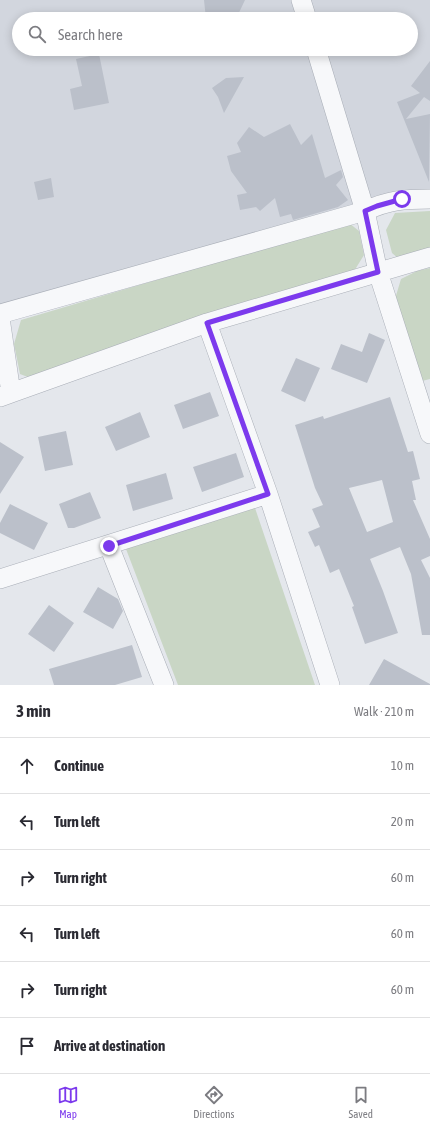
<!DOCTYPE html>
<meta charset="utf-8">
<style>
:root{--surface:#fff;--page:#f2f2f3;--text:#2b2b33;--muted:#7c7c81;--line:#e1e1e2;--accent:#7c3aed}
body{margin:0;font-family:"Asap Condensed",sans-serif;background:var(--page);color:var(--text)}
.stop{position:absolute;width:12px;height:12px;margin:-9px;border:3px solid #7c3aed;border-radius:50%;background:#fff}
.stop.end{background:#7c3aed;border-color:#fff;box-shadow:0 1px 4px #0008}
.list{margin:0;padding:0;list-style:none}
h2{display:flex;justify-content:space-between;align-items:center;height:52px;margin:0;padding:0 16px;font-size:17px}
h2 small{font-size:13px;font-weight:400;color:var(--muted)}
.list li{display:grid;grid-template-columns:26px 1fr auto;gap:12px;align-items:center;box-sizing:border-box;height:56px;padding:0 16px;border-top:1px solid var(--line)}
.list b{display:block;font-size:15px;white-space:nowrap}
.list em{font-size:13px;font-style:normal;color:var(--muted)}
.icon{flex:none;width:22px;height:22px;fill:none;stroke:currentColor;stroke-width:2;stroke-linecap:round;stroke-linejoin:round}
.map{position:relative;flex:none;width:430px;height:685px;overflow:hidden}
.search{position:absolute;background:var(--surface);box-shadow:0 2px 10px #0003;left:12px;right:12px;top:12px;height:44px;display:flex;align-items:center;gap:10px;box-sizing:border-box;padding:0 14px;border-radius:22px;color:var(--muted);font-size:15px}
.sheet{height:388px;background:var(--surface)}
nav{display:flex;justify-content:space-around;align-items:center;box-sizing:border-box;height:56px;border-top:1px solid var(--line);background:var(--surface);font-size:11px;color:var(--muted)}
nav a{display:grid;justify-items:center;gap:2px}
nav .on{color:var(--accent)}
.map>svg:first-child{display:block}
</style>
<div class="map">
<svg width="430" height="685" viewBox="0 0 430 685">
<rect width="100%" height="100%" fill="#e4e7ec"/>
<!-- built -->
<path fill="#d2d6de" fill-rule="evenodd" d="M0,0H430V196L0,313ZM19,19H411V49H19Z"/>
<!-- green -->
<path fill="#c9d6c5" d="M430,211V252L399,259L392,253L386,230L395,213Z
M349,223L359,231L364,255L351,276L33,379L20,374L14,344L21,320Z
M430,268V379L422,381L395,299L401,279L417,271Z
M255,508L315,685H178L126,549Z"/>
<!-- building -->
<path fill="#bbc0ca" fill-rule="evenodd" d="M204,0H245L236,19H206Z
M99,54L109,103L74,110L70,89L82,86L76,59Z
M430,61V101L424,97L406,119L430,114L429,182L397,102L420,93L411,86Z
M244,77L224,113L218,97L212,88L226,78Z
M290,124L301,145L312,134L325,178L341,170L343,177L336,185L348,200L338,207L293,220L291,214L280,217L275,198L260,211L256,207L240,210L237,195L247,193L231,171L227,156L241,152L237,143L249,127L264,137Z
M51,178L54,197L38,200L34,182Z
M369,333L385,340L367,383L331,369L341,344L362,352Z
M296,358L320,368L305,402L281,391Z
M210,392L219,416L183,429L174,405Z
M390,397L408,452L413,451L420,479L412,481L416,500H413L430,539V556L421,560L430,578V635H422L411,574L400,547L370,559L383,591L398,633L365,644L352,607L354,606L339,569L330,573L319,545L315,547L308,532L320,527L312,509L323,505L315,488L295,425L323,416L324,419ZM382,480L393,522L367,532L349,488Z
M140,412L150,437L116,451L105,427Z
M66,431L73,465L45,471L38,437Z
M0,442L24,457L0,494Z
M236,453L244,477L202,492L193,467Z
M166,473L173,499L133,511L126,485Z
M90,492L101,518L74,528H68L59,504Z
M10,504L48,523L34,550L0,533V523Z
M98,587L118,599L123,611L113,629L83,612Z
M49,605L74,623L54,652L28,634Z
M132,645L142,677L115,685H54L49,669Z
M384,659L430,684V685H369Z"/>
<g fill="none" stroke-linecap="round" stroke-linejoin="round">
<!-- street casing -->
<g stroke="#a9aeb7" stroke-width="20">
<path id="street" d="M301,0L307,19
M316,49L365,211L378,272L430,434
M0,314L365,211C389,200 404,199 430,199
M0,318L11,393L0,397
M207,323L268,494L330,685
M11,393L207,323L430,257
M109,546L164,685
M0,579L268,494"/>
</g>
<!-- street -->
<use href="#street" stroke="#f7f8fa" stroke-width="19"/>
</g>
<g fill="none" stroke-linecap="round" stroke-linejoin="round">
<!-- route -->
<path stroke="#7c3aed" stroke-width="5" d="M109,546L268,494L207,323L378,272L365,211L377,206L402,199"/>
</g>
</svg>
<div class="stop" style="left:402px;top:199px"></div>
<div class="stop end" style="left:109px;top:546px"></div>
<div class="search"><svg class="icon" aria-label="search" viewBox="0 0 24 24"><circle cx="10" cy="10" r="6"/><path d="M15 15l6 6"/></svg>Search here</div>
</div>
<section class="sheet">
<h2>3 min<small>Walk · 210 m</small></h2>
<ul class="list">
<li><svg class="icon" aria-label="ahead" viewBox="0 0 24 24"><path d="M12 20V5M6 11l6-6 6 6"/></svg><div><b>Continue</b></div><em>10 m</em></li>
<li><svg class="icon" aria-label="left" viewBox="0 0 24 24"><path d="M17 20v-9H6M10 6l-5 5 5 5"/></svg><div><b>Turn left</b></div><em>20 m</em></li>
<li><svg class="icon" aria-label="right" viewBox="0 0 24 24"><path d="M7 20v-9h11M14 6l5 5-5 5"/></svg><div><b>Turn right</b></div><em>60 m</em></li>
<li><svg class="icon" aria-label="left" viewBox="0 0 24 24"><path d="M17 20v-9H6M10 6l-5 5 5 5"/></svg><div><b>Turn left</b></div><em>60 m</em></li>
<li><svg class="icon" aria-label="right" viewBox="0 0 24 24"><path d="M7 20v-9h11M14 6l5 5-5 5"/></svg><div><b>Turn right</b></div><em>60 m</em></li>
<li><svg class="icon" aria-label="arrive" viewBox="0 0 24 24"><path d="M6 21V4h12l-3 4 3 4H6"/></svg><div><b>Arrive at destination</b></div></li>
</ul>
</section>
<nav>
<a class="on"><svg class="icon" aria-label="map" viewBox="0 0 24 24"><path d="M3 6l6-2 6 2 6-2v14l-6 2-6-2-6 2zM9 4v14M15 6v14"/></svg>Map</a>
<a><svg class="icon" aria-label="directions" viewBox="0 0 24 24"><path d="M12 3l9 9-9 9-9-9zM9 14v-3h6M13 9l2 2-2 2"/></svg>Directions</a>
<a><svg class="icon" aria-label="saved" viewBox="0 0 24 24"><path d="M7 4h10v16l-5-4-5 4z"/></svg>Saved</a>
</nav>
